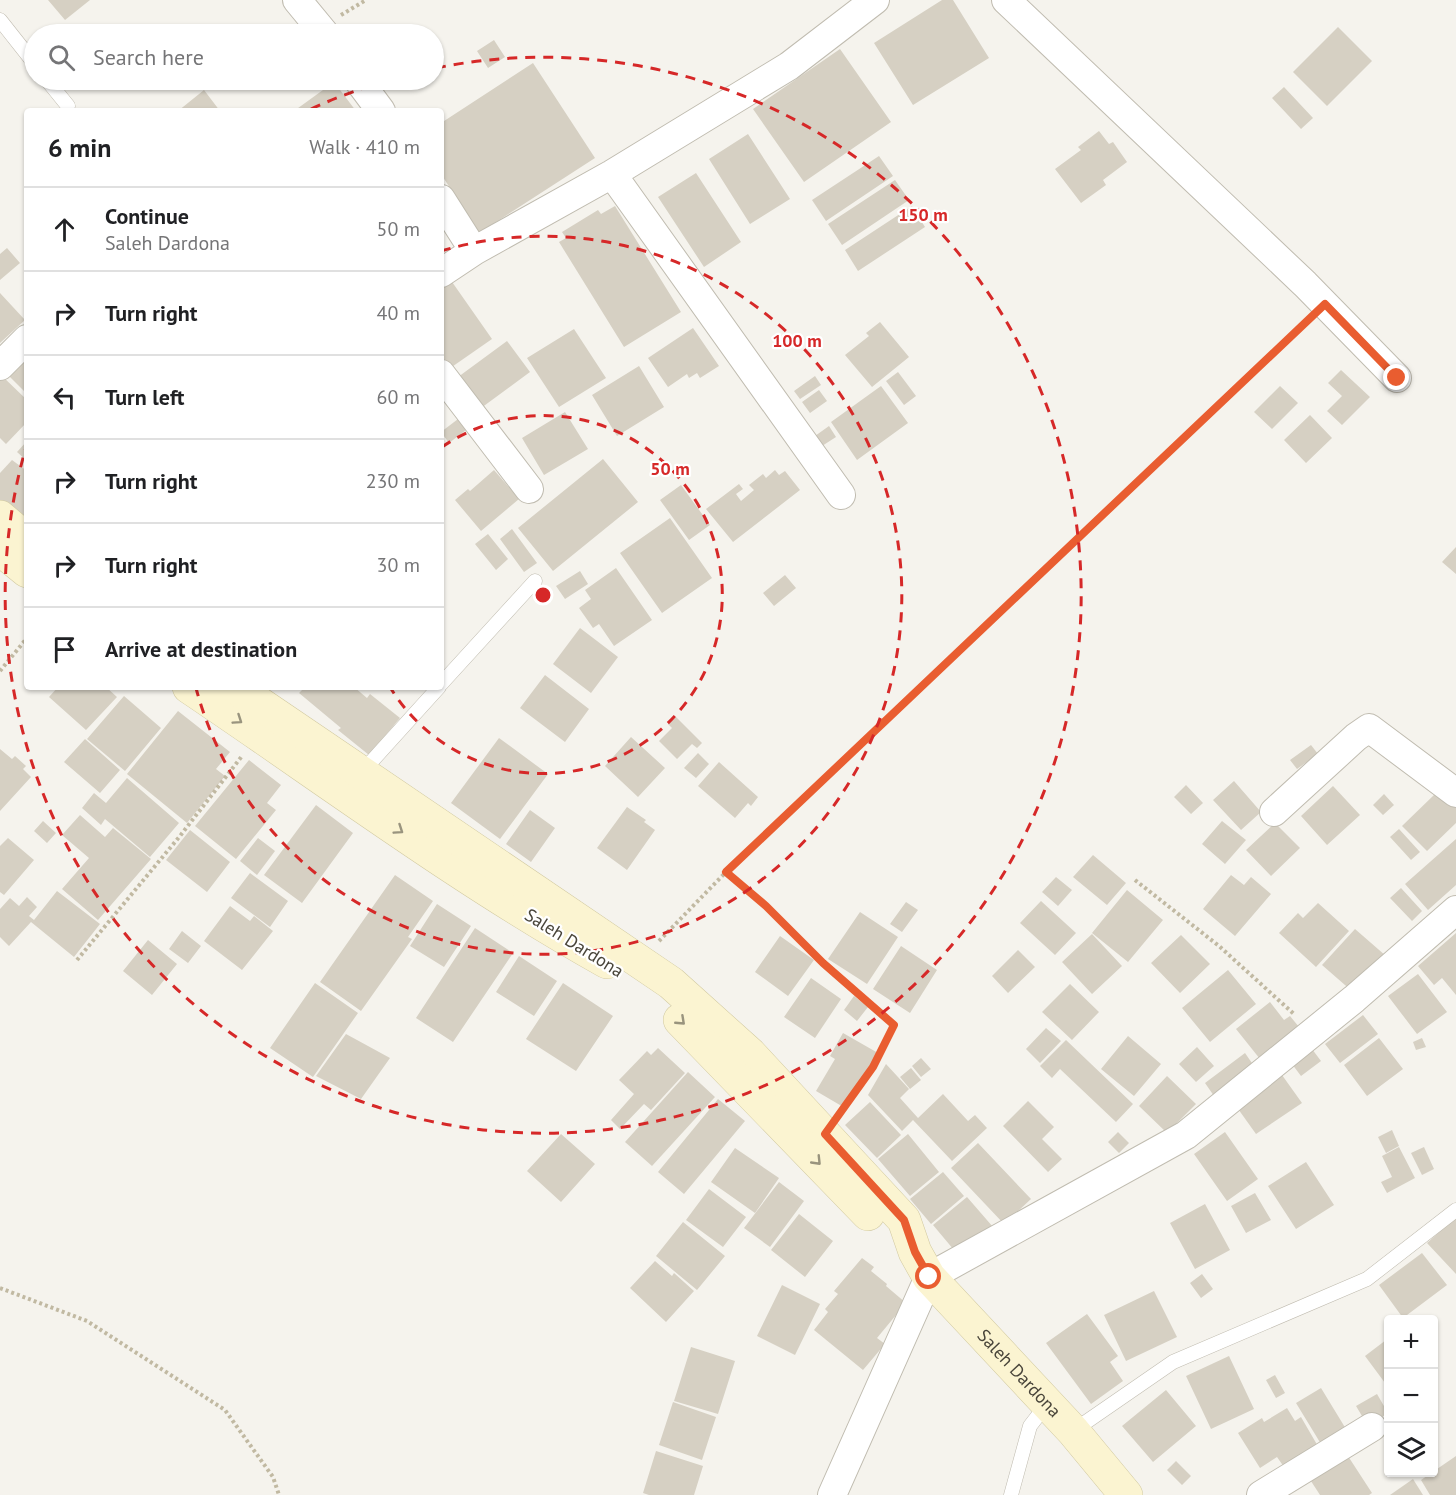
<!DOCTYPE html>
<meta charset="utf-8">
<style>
:root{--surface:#fff;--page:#f2f2f2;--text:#202124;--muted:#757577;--line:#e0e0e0}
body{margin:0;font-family:"PT Sans",sans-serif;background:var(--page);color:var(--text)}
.controls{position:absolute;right:18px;bottom:18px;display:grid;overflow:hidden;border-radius:6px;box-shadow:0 2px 4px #0004}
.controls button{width:54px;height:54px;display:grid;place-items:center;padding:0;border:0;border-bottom:2px solid var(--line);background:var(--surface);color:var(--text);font:30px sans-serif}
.stop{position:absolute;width:18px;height:18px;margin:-14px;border:4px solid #e95d30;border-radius:50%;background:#fff}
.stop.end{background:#e95d30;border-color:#fff;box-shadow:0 2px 6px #0008}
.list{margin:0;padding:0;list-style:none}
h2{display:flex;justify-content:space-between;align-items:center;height:78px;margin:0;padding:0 24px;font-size:26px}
h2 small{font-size:20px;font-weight:400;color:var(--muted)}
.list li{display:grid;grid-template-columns:39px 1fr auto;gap:18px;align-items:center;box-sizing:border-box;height:84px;padding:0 24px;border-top:2px solid var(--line)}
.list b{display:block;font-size:22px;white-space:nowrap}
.list p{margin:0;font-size:20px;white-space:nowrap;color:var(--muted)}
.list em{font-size:20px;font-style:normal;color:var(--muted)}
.icon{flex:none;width:33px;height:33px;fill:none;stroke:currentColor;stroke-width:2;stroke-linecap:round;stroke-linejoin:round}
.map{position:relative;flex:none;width:1456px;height:1495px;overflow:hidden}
.search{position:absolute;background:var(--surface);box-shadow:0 2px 4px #0004;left:24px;top:24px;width:420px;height:66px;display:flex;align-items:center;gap:15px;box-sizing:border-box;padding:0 21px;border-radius:33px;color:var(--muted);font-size:22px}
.panel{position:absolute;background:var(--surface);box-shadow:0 2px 4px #0004;left:24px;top:108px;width:420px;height:582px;border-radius:6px}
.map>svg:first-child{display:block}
</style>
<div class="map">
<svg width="1456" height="1495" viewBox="0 0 1456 1495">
<rect width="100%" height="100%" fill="#f5f3ed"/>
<!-- building -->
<path fill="#d6d0c3" d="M48,0H90L65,20Z
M942,0H953L989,58L913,105L874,43Z
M1338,27L1372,61L1327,106L1293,72Z
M494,40L505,57L488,68L477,51Z
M840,49L891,122L804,182L753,109Z
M533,63L595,158L479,233L441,174V123Z
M334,82L356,111H294Z
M1284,87L1313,118L1301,129L1272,98Z
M204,90L220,111H178Z
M1099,131L1109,144L1113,142L1127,162L1103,180L1106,185L1081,203L1055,169L1081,150L1078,147Z
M748,134L790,199L750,224L709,159Z
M879,156L893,176L826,221L812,200Z
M696,173L741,242L704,267L658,197Z
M895,180L909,200L842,245L828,224Z
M615,206L681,312L624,347L559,242L566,238L562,232L598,210L601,214Z
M912,206L925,227L858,271L845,250Z
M7,248L20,263L0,280V254Z
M450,279L492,339L446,371L441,364V285Z
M0,293L25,320L0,343Z
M880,322L909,357L872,387L845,355L869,336L866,333Z
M693,328L719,366L700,378L697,373L689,378L687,374L668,387L648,358Z
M574,329L606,378L559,407L527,358Z
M507,341L530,372L477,411L454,380Z
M27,347V394L3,370Z
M639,366L664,407L617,436L592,395Z
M1341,370L1370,397L1342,425L1327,411L1342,396L1328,383Z
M898,372L916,396L904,405L886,381Z
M0,374L27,400V422L6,444L0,438Z
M815,376L821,385L800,399L794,391Z
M881,386L908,423L857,460L831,422Z
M1280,386L1298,403L1272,429L1254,412Z
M819,390L827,401L810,413L802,402Z
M565,412L588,449L544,475L522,438Z
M1310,415L1332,438L1306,463L1284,440Z
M462,416L470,427L449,443L441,432Z
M829,426L836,437L822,446L815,436Z
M27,441V461L17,452Z
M603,459L638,502L553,571L518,528Z
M12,460L27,471V517L23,521L0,501V473Z
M494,470L519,499L481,531L455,500L468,489L470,491Z
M775,470L779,475L785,471L800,490L733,542L706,509L739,484L743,489L736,494L741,501L754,490L749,485L763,474L766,478Z
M681,485L710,525L689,540L660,500Z
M670,518L712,578L662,613L620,553Z
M512,529L537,563L524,572L500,539Z
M488,534L508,559L496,570L475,544Z
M1456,547V574L1442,562Z
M616,568L652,620L614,646L599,624L593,628L579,608L591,599L585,590Z
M580,571L588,584L565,599L556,586Z
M785,575L796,588L774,606L763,593Z
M580,628L618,657L591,693L553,664Z
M545,675L589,709L565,742L520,708Z
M58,687H106L117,697L86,730L49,697Z
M305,687H354L367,698L370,694L400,718L369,755L338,730L341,728L299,693Z
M124,696L161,728L125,771L87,739Z
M178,711L230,752L216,769L225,776L187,823L127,774Z
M676,717L702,743L697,748L692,744L677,759L659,741L672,728L668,724Z
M631,737L665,768L638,797L605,766Z
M499,738L548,774L500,839L451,803Z
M85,739L120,770L100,793L64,762Z
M1311,745L1318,754L1297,769L1290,760Z
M0,749L12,759L15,756L26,766L23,769L31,777L0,811Z
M698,753L709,764L696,778L684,768Z
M249,760L281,785L267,803L276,810L236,859L195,826Z
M719,762L758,797L751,806L748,803L735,818L698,786Z
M127,778L179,823L150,857L105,819L101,825L82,808L94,793L106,803Z
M1234,781L1261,812L1241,830L1213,800Z
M1186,785L1203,803L1191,814L1174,797Z
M1333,786L1360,815L1327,845L1301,816Z
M1384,794L1394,805L1383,815L1373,805Z
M1435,794L1456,808V823L1427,851L1402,826Z
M316,805L353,833L302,903L264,875Z
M627,807L646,820L644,822L655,830L627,870L597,848Z
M530,810L555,828L531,862L506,844Z
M80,815L105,837L113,828L151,859L98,920L62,889L89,858L62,835Z
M43,821L56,833L47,843L34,831Z
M1222,821L1246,840L1225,864L1202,844Z
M1275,823L1300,848L1271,876L1246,850Z
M1399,829L1420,852L1411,860L1390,837Z
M190,830L230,862L207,892L166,860Z
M8,838L34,860L4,895L0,892V846Z
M258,838L275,851L257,875L240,861Z
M1456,839V885L1428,910L1405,884Z
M1093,855L1126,883L1107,905L1073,877Z
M250,873L288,901L270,927L231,898Z
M395,875L433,901L408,937L412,939L361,1011L320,982Z
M1231,875L1244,885L1251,877L1271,894L1235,936L1203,909Z
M1056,877L1072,890L1058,906L1042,892Z
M1401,888L1422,911L1412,921L1390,898Z
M1127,890L1163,920L1128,962L1092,933Z
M57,891L100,924L74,957L31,922L9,946L0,937V909L10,898L19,906L27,897L37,907L29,916L34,920Z
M1041,901L1076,933L1055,955L1020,923Z
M906,902L918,910L902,932L890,924Z
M1318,903L1349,931L1316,967L1279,933L1298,913L1303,918Z
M437,904L471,926L444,967L410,946Z
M230,906L250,921L254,916L273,931L242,970L204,941Z
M860,912L898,937L867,984L828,959Z
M475,928L513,953L453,1042L416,1018Z
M1355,929L1386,956L1353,992L1322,965Z
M182,931L201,946L188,963L169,949Z
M1456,933V995L1442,978L1434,985L1418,966Z
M1092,934L1122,966L1092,994L1062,962Z
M1181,935L1210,964L1180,993L1151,963Z
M780,936L814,960L788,996L755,972Z
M148,940L177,964L152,995L123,971Z
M901,946L937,970L910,1013L873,989Z
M1018,950L1035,967L1008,993L992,976Z
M519,956L557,981L534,1016L496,992Z
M1228,970L1256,1004L1210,1042L1182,1008Z
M1418,974L1447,1012L1417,1034L1388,996Z
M811,978L841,999L815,1038L784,1017Z
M315,983L358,1013L313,1077L270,1048Z
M563,983L613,1016L576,1071L526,1039Z
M1070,984L1099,1012L1072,1040L1042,1012Z
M854,996L868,1007L857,1021L844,1010Z
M1270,1002L1284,1020L1290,1016L1299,1027L1260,1059L1236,1029Z
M1363,1015L1378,1034L1340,1063L1325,1044Z
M1046,1028L1061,1041L1040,1063L1026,1049Z
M843,1033L878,1053L845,1108L816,1091L835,1059L830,1056Z
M346,1034L390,1058L361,1099L316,1076Z
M1128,1036L1161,1064L1134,1096L1101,1069Z
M1379,1038L1403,1069L1367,1096L1344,1065Z
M1422,1038L1426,1047L1416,1050L1413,1042Z
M1066,1040L1133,1104L1116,1122L1060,1069L1052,1078L1040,1066Z
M1197,1047L1214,1066L1196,1082L1179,1064Z
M658,1048L685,1073L651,1110L644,1104L620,1129L611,1120L634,1094L619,1080L647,1051L651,1055Z
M1312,1049L1321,1061L1301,1076L1292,1064Z
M1245,1053L1254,1066L1214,1096L1205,1083Z
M921,1058L931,1069L921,1077L912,1066Z
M886,1064L909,1089L900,1098L918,1118L943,1094L968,1121L975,1115L987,1128L952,1161L913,1120L902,1131L868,1095Z
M911,1068L921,1080L910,1089L900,1077Z
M688,1072L715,1097L652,1166L625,1142Z
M1282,1075L1302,1103L1256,1134L1236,1106Z
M1167,1076L1196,1104L1167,1133L1139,1106Z
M718,1099L745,1121L684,1194L658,1172Z
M1028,1101L1054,1127L1042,1139L1062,1159L1048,1172L1003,1126Z
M870,1102L901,1135L877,1158L845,1125Z
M1392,1130L1399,1146L1386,1153L1378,1137Z
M1118,1132L1129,1143L1119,1153L1108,1142Z
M1225,1132L1258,1179L1227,1201L1194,1154Z
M561,1134L595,1164L561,1202L527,1171Z
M908,1134L939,1172L910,1196L878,1159Z
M978,1143L1031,1199L1004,1224L951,1168Z
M1399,1147L1415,1178L1387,1193L1381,1182L1392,1177L1382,1156Z
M1424,1147L1434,1169L1422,1175L1411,1153Z
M735,1148L779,1178L755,1213L711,1182Z
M1306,1162L1334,1205L1296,1229L1268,1186Z
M943,1172L964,1196L931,1224L910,1199Z
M779,1182L804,1201L770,1247L744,1228Z
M709,1189L746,1217L723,1247L686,1220Z
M1255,1193L1271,1220L1246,1233L1231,1206Z
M967,1197L993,1227L959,1256L933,1225Z
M1205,1204L1230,1250L1195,1269L1170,1223Z
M799,1214L833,1241L805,1277L771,1250Z
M1456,1217V1274L1427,1243Z
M683,1222L725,1256L697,1290L656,1256Z
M1422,1253L1447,1285L1403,1318L1379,1285Z
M862,1258L874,1267L871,1271L887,1284L886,1286L906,1303L877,1338L885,1344L863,1370L814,1330L828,1312L825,1309L838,1294L834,1291Z
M655,1261L672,1276L674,1273L694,1291L666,1322L630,1288Z
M1202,1274L1213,1289L1201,1298L1190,1283Z
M782,1285L820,1304L795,1355L757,1336Z
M1154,1291L1177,1337L1126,1361L1104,1315Z
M1087,1314L1118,1356L1110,1362L1123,1381L1091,1404L1046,1343Z
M1386,1340L1388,1343V1387L1365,1356Z
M691,1347L735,1361L718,1414L674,1401Z
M1229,1356L1254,1409L1211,1429L1186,1376Z
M1275,1375L1285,1393L1276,1398L1266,1380Z
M1321,1388L1346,1429L1321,1444L1296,1403Z
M1166,1390L1196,1426L1153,1462L1122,1426Z
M1377,1394L1388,1413L1368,1426L1356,1406Z
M673,1402L716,1417L702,1460L659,1445Z
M1287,1408L1295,1421L1301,1417L1319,1448L1284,1467L1277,1457L1260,1468L1238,1433L1262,1418L1264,1422Z
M656,1451L703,1466L694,1495H649L643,1493Z
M1346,1453L1372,1493L1369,1495H1320L1309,1478Z
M1456,1456V1495H1430L1421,1480Z
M1176,1461L1191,1476L1182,1485L1167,1470Z
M1413,1479L1423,1495H1390Z"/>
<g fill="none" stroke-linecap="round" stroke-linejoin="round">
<!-- lane casing -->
<g stroke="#c0bcb0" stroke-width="15">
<path id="lane" d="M0,20L34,63
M47,80L68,106
M441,684L535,581
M362,772L439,687
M1073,1431L1173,1362L1367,1279L1456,1210
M1011,1495L1030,1426L1047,1404"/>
</g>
<!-- street casing -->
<g stroke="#c0bcb0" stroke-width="30">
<path id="street" d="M297,0L325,34
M1006,0L1305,284L1397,378
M358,80L381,111
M612,174L841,495
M441,199L474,251
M441,273L474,251L612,174L789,66L875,0
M0,366L27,339
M441,374L529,489
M1274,812L1356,737L1369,728L1456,793
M832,1495L929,1277L1186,1135L1354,999L1456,910
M1261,1495L1372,1427"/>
</g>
<!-- secondary casing -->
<g stroke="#d1c9a0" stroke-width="34">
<g id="secondary">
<path d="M0,517L27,540"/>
<path d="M0,549L27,571"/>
<path d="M189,687C327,780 462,881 607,962"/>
<path id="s1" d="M235,687L671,983L750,1054L904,1220L915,1252L929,1277L1073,1431L1126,1495"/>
<path d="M680,1020L868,1214"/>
</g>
</g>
<!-- path -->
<path stroke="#c1b9a2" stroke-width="4" stroke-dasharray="3 3" stroke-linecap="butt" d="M341,15L366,0
M0,671L27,638
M726,872L766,906L823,963L894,1025L873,1067L841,1111
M1135,880L1219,946L1295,1015
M659,941L726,872L1306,322
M77,960L180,836L242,756
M0,1288L87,1321L225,1410L273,1477L279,1495"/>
<!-- lane -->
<use href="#lane" stroke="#fff" stroke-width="14"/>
<!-- street -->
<use href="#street" stroke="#fff" stroke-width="28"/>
<!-- secondary -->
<use href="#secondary" stroke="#fbf4d1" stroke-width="33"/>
</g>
<!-- one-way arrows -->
<defs><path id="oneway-chevron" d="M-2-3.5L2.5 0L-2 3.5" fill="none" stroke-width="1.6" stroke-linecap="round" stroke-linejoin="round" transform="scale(1.5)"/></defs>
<g stroke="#99947e">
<use href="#oneway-chevron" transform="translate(238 720) rotate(34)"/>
<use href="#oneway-chevron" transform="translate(399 830) rotate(34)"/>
<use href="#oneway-chevron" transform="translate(681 1021) rotate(43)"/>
<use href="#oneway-chevron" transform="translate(817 1161) rotate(46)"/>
</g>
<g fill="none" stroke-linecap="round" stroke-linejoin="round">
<!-- route -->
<path stroke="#e95d30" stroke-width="8" d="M929,1277L915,1252L904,1220L825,1134L873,1067L894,1025L823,963L766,906L726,872L1325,304L1397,378"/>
</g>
<!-- distance rings -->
<g fill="none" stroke="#d62828" stroke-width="3" stroke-dasharray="10 8">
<path d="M442 447A179 179 0 1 1 390 687"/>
<path d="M441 251A359 359 0 1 1 196 688"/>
<path d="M311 109A538 538 0 0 1 386 81M436 68A538 538 0 1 1 26 447"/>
</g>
<g text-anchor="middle" stroke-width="4.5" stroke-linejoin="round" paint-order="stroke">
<!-- street labels -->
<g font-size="18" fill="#49453a" stroke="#fff">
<text transform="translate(574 943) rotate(32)" y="6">Saleh Dardona</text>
<text dy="6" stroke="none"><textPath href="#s1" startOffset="1054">Saleh Dardona</textPath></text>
</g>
</g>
<circle cx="543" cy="595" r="9" fill="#d62828" stroke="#fff" stroke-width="3"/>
<g font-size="18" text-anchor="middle" font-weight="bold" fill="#d62828" stroke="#fff" stroke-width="4.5" stroke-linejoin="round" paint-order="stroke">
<text x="923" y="221">150 m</text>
<text x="797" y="347">100 m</text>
<text x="670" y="475">50 m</text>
</g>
</svg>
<div class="controls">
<button>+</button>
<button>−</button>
<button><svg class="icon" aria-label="layers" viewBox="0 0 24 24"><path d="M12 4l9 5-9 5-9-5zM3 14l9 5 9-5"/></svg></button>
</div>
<div class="stop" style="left:929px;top:1277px"></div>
<div class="stop end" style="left:1397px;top:378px"></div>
<div class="search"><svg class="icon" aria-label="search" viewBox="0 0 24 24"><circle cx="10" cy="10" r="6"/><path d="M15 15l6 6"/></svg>Search here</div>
<section class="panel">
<h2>6 min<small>Walk · 410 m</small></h2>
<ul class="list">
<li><svg class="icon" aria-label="ahead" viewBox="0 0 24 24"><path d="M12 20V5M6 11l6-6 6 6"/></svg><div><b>Continue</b><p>Saleh Dardona</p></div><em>50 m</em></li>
<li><svg class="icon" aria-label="right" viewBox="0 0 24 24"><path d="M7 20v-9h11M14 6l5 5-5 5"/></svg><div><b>Turn right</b></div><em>40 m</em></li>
<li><svg class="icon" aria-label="left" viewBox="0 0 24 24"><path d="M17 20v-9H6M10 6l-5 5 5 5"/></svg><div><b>Turn left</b></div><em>60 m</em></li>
<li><svg class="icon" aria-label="right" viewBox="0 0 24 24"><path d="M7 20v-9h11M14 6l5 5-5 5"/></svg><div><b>Turn right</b></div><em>230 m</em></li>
<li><svg class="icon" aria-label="right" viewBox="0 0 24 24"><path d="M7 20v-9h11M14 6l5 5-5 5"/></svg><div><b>Turn right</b></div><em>30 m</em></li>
<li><svg class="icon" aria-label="arrive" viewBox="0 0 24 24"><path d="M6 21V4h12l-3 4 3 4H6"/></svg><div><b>Arrive at destination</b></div></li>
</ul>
</section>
</div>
